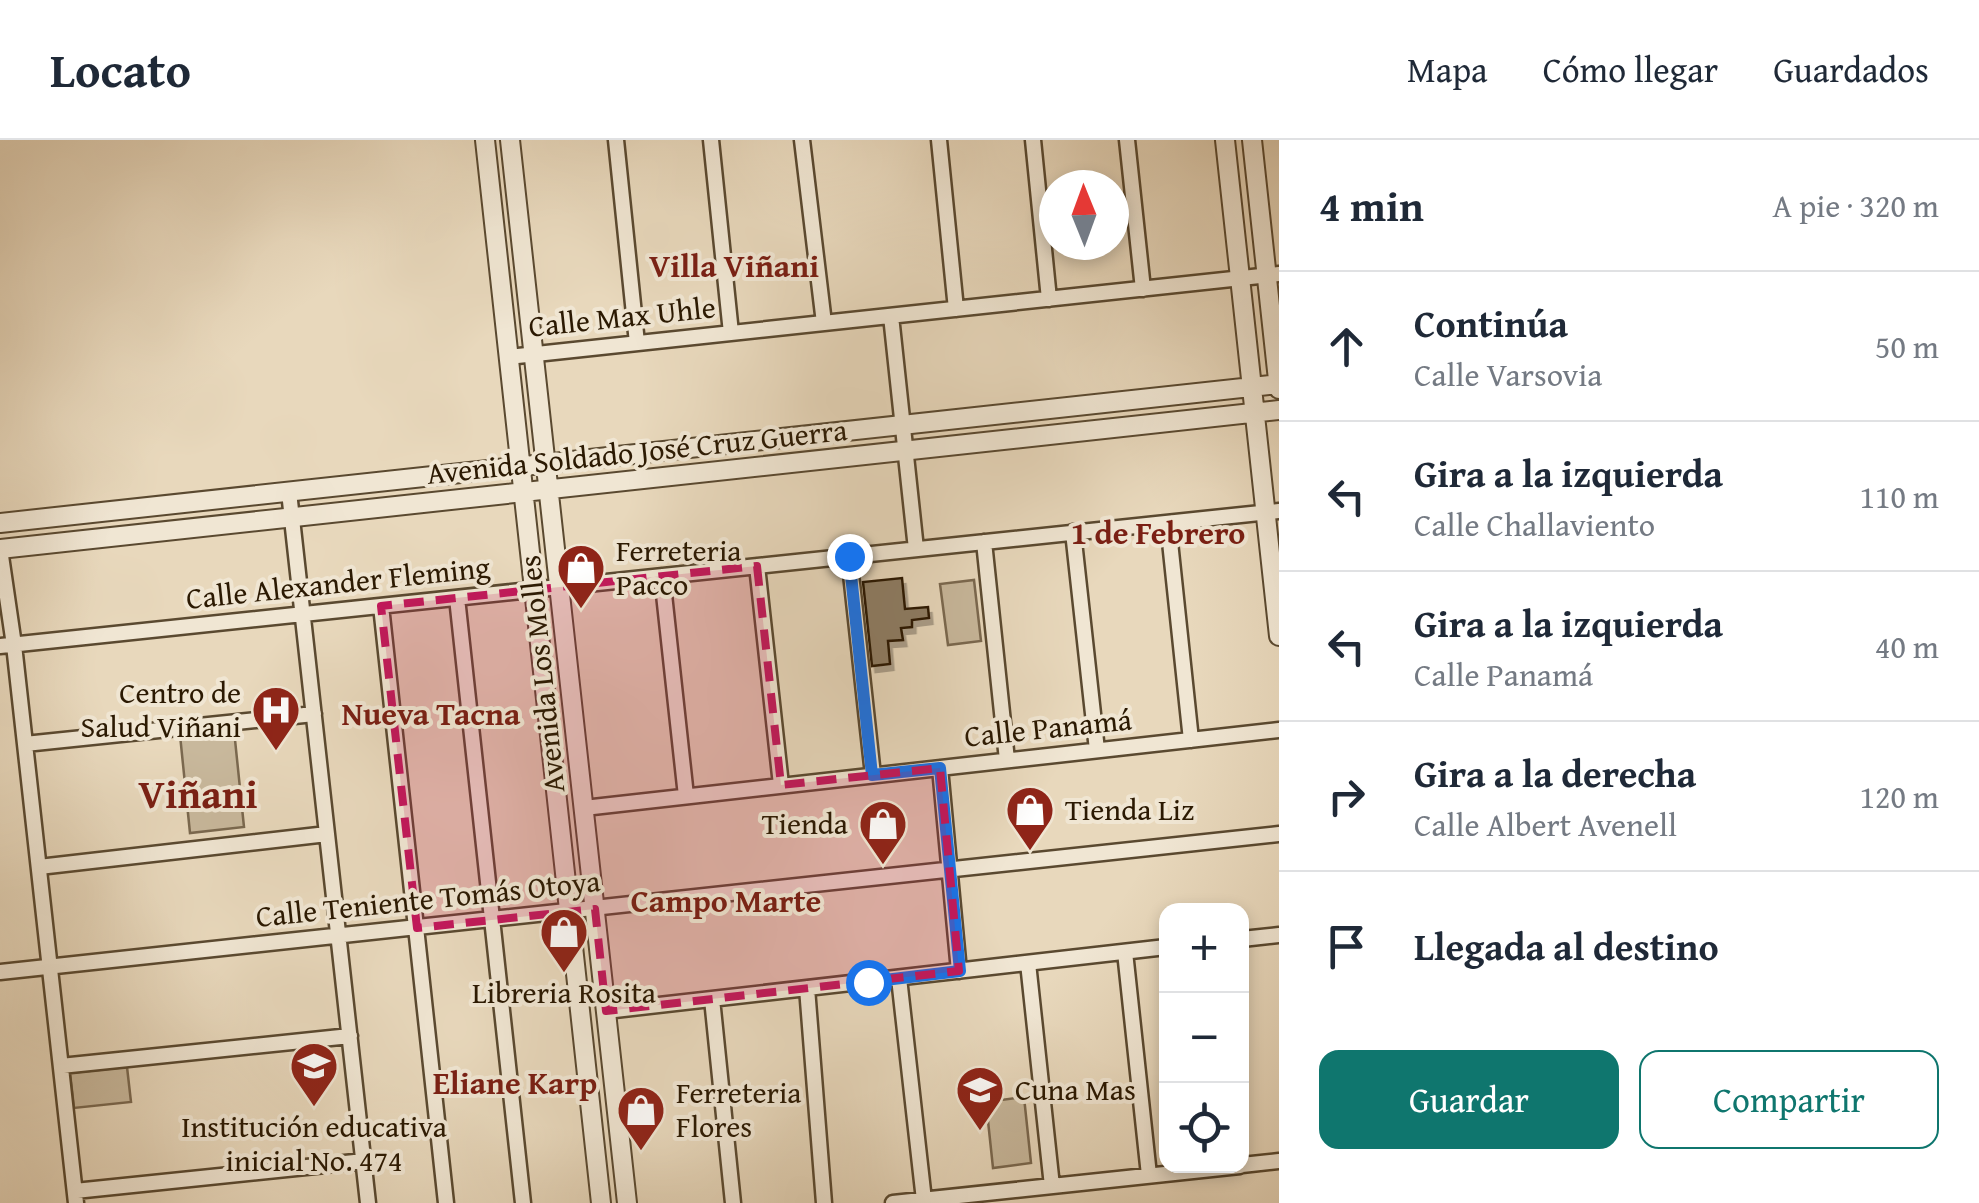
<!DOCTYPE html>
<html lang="es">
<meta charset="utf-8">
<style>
:root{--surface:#fff;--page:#f2f2f3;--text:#1f2937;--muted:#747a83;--line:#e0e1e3;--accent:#0f766e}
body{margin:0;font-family:"Gentium Book Plus",serif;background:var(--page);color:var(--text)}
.controls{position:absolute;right:30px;bottom:30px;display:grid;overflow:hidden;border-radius:20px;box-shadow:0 5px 15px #0003}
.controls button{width:90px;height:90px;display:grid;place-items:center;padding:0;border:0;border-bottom:2px solid var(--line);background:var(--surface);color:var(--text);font:50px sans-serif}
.compass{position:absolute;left:1039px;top:30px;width:90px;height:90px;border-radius:50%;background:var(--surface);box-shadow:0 5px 15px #0003;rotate:359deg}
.stop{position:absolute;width:30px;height:30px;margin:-22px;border:8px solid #1a73e8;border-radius:50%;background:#fff}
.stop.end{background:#1a73e8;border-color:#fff;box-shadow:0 2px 10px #0008}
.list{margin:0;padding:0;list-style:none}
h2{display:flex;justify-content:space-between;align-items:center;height:130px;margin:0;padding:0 40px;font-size:42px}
h2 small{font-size:32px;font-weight:400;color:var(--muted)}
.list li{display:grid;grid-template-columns:65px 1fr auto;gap:30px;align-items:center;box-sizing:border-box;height:150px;padding:0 40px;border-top:2px solid var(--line)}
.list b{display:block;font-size:38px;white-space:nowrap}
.list p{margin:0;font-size:32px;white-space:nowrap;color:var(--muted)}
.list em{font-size:32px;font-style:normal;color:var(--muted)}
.actions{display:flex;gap:20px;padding:30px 40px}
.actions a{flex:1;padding:22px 0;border:2px solid var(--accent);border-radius:20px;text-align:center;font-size:35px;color:var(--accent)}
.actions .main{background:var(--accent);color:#fff}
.icon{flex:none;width:55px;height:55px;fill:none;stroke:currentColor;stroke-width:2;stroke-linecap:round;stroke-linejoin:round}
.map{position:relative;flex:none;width:1279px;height:1063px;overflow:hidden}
header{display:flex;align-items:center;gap:60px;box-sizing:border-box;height:140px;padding:0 50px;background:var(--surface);border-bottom:2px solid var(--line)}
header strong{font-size:48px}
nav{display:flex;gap:55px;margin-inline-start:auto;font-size:35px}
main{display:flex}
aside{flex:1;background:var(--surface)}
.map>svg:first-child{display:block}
</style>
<header>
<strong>Locato</strong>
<nav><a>Mapa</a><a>Cómo llegar</a><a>Guardados</a></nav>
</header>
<main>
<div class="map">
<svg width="1279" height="1063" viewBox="0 0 1279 1063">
<defs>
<filter id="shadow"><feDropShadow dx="3.5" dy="6" stdDeviation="0" flood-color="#0004"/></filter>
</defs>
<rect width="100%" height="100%" fill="#e8d8bc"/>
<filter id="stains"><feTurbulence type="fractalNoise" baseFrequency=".002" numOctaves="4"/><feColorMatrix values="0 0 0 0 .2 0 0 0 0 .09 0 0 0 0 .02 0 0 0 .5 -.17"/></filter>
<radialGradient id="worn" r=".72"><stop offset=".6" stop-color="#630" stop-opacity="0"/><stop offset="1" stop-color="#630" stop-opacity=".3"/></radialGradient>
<!-- green -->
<path fill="#c8b89c" stroke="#7a684f" stroke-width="2.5" d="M974,440L981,501L948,505L940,444Z
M234,590L244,687L190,693L180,595Z
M127,927L131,962L74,968L70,933Z
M1024,957L1031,1023L993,1028L986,962Z"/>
<!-- building -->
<path fill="#8d7c63" stroke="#2b1902" stroke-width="2.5" filter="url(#shadow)" d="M902,438L905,469L928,467L929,478L912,480V487L901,488L903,500L888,501L890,524L872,526L863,442Z"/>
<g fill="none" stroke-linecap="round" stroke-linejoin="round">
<!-- minor casing -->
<g stroke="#5a4930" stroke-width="19">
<path id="minor" d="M616,0L637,203
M711,0L731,193
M802,0L824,183
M939,0L956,169
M1033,0L1049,159
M1127,0L1143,149
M891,176L916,409
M508,217L1279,134
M289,352L368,1063
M1168,383L1191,600
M1073,392L1097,610
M984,402L1007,620
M0,409L14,505L76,1063
M849,416L873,635
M757,426L781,645
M662,436L686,656
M457,458L523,1063
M381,466L446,1063
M0,506L1279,371
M25,604L314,574
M940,628L959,831
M584,668L1279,590
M39,727L327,694
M1242,799L1279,795
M1125,812L1149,1035
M1028,823L1052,1046
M0,832L1279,694
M899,838L924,1060
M807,848L824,1063
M712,859L733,1063
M606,871L1166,807
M61,926L350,896
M1242,1025L1279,1021
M75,1051L364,1021
M893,1063L1240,1026"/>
</g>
<!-- tertiary casing -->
<g stroke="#5a4930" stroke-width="22">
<path id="tertiary" d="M485,0L601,1063
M510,0L627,1063
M1225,0L1279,496
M1252,0L1279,249
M0,383L1279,244
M0,409L1279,270"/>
</g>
<!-- minor -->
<use href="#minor" stroke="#f0e6d3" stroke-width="14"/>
<!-- tertiary -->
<use href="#tertiary" stroke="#f0e6d3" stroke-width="18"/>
</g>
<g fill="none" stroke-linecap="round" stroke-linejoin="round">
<!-- route -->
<path stroke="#1a73e8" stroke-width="12" d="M849,416L872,635L940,628L960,831L868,842"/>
</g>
<!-- marked area -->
<path fill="#c2185b" fill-opacity="0.2" stroke="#c2185b" stroke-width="8" stroke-dasharray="20 12" stroke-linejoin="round" d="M757,426L781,645L940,628L959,831L606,871L595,769L417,788L381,466Z"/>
<!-- icons -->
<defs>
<g id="shop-pin" transform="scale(2.5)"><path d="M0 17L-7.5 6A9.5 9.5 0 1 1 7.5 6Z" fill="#8f2418" stroke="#f0e6d3"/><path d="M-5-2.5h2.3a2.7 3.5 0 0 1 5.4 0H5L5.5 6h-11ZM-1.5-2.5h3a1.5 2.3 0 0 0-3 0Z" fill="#fff"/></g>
<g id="hospital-pin" transform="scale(2.5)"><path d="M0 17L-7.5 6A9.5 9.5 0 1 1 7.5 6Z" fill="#8f2418" stroke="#f0e6d3"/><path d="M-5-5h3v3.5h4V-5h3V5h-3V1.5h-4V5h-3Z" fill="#fff"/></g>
<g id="school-pin" transform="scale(2.5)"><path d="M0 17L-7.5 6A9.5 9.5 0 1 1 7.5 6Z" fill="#8f2418" stroke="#f0e6d3"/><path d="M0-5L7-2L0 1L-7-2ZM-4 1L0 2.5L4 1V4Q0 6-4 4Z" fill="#fff"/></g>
</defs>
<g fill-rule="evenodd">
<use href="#shop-pin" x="581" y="428"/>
<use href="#hospital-pin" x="276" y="570"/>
<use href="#shop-pin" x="1030" y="670"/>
<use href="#shop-pin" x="883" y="684"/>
<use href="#shop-pin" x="564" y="792"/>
<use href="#school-pin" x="314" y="926"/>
<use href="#school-pin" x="980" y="950"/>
<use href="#shop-pin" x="641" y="970"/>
</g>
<g text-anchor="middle" stroke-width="8" stroke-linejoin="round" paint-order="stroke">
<!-- street labels -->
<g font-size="30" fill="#2b1902" stroke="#f0e6d3">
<text transform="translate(622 177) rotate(-6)" y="10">Calle Max Uhle</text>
<text transform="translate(637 312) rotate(-6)" y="10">Avenida Soldado José Cruz Guerra</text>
<text transform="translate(338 443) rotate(-6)" y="10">Calle Alexander Fleming</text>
<text transform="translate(542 534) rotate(-96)" y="10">Avenida Los Molles</text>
<text transform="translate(1048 588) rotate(-6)" y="10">Calle Panamá</text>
<text transform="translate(428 759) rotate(-6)" y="10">Calle Teniente Tomás Otoya</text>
</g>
<!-- poi labels -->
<g font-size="30" fill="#2b1902" stroke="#f0e6d3" text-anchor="start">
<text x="616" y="421">Ferreteria<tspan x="616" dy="34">Pacco</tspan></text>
<text x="241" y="563" text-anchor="end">Centro de<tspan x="241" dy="34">Salud Viñani</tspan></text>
<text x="1065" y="680">Tienda Liz</text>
<text x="848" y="694" text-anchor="end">Tienda</text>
<text x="564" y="863" text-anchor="middle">Libreria Rosita</text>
<text x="1015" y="960">Cuna Mas</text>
<text x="676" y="963">Ferreteria<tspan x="676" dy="34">Flores</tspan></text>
<text x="314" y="997" text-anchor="middle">Institución educativa<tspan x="314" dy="34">inicial No. 474</tspan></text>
</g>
<!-- neighbourhood labels -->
<g font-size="32" font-weight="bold" fill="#7a1f14" stroke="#f0e6d3">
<text x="734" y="137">Villa Viñani</text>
<text x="1158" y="404">1 de Febrero</text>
<text x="431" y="585">Nueva Tacna</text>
<text x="726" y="772">Campo Marte</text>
<text x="515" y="954">Eliane Karp</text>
</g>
<!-- district labels -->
<g font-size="40" font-weight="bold" fill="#7a1f14" stroke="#f0e6d3">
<text x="198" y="668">Viñani</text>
</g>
</g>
<rect width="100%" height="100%" filter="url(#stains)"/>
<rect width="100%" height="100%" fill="url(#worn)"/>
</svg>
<div class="controls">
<button>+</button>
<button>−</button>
<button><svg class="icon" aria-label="locate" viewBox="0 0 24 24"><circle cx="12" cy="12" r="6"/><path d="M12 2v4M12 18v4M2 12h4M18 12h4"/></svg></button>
</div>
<svg class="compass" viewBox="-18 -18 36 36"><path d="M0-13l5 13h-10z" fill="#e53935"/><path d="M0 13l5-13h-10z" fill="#747a83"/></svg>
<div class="stop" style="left:868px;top:842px"></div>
<div class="stop end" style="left:849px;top:416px"></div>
</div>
<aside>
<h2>4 min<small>A pie · 320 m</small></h2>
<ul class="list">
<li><svg class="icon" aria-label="ahead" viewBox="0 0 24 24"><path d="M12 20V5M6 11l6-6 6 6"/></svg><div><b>Continúa</b><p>Calle Varsovia</p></div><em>50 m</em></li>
<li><svg class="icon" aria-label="left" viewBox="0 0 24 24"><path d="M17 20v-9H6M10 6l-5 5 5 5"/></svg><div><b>Gira a la izquierda</b><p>Calle Challaviento</p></div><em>110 m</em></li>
<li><svg class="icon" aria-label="left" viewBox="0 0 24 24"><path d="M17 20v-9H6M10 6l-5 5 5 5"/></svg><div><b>Gira a la izquierda</b><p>Calle Panamá</p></div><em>40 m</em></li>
<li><svg class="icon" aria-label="right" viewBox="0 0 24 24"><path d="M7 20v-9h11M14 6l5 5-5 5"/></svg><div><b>Gira a la derecha</b><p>Calle Albert Avenell</p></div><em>120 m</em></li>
<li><svg class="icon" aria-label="arrive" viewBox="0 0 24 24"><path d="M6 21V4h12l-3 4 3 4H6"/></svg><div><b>Llegada al destino</b></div></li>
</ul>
<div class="actions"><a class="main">Guardar</a><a>Compartir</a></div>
</aside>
</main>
